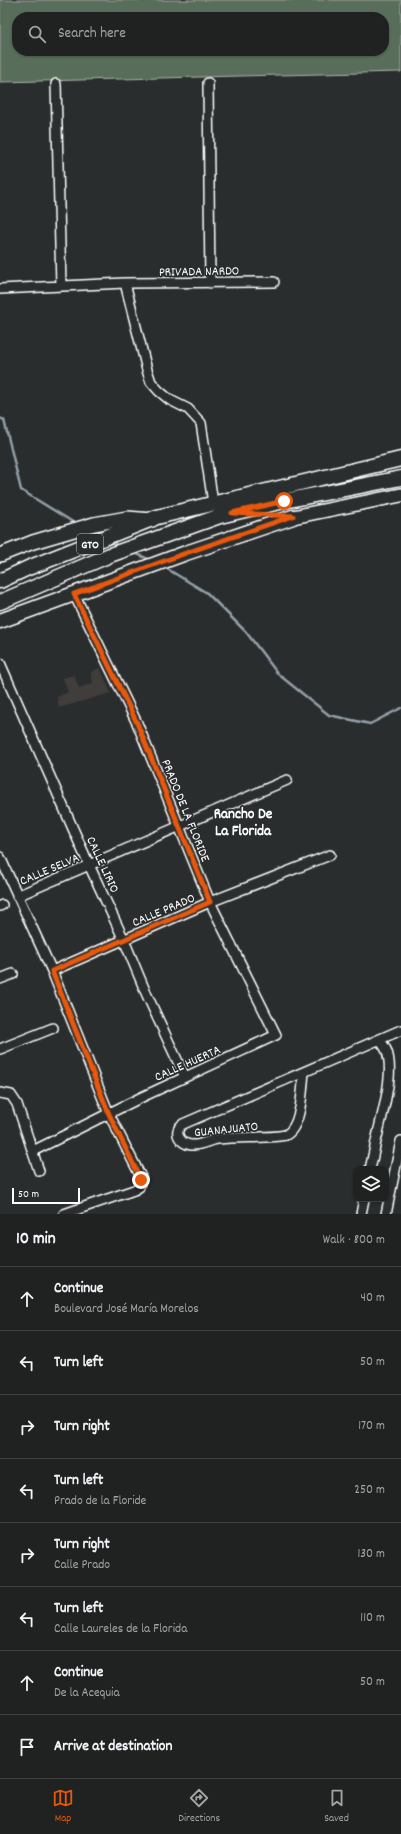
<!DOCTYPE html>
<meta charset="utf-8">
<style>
:root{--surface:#202222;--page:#282a2a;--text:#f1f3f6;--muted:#a2a4a5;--line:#3d3f40;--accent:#ea580c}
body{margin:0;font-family:Dekko,sans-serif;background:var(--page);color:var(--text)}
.controls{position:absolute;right:12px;bottom:12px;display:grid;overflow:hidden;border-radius:8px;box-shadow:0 1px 3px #0004}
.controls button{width:36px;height:36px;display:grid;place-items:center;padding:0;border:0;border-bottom:1px solid var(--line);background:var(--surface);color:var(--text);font:20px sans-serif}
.scale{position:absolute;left:12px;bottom:10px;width:68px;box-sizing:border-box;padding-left:4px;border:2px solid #fff;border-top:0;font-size:11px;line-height:14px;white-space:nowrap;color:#fff;-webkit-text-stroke:3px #2a2d2e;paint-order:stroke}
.stop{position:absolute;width:12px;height:12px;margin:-9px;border:3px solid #ea580c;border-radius:50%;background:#fff}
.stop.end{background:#ea580c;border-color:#fff;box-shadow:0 1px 4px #0008}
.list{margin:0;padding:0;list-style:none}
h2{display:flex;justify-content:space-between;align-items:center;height:52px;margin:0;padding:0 16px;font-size:17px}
h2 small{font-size:13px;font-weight:400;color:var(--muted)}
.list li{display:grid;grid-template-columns:26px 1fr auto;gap:12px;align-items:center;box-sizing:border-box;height:64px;padding:0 16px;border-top:1px solid var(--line)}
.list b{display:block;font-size:15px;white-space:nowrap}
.list p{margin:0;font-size:13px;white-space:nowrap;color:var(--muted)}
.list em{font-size:13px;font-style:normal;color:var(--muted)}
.icon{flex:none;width:22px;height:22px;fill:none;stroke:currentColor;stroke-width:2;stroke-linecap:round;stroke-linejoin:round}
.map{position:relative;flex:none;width:401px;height:1214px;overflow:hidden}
.search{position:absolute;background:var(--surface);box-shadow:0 1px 3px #0004;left:12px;right:12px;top:12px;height:44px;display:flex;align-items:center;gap:10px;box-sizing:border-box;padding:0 14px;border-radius:16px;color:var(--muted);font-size:15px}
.sheet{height:564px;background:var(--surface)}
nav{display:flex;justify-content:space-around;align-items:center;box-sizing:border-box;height:56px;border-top:1px solid var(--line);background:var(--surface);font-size:11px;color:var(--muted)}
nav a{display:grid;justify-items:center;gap:2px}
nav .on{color:var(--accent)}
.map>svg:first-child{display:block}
</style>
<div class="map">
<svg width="401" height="1214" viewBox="0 0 401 1214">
<rect width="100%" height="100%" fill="#2a2d2e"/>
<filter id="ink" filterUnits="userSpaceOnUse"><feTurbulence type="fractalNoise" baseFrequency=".025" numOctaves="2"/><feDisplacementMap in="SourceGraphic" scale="8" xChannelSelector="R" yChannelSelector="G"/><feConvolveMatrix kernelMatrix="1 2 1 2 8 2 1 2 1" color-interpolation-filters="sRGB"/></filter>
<g filter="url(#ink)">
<!-- built -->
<path fill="#3f3e3a" d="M100,668L111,693L59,708L57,697L68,692L63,678L74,675L79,688L93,683L91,672Z"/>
<!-- green -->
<path fill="#586e5a" stroke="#acb6ac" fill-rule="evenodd" d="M0,0H401V72L0,82ZM17,17H384V51H17Z"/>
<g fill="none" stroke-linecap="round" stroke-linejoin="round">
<!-- stream -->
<path stroke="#94a0a9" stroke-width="2.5" d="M0,418L4,420L21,490L76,524
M88,531L98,535
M109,541L119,546
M133,552L150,560
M164,567L207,593L246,632L278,674L329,715L370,724L401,708"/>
<!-- street casing -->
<g stroke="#fff" stroke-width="12">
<path id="street" d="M208,83L210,283
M56,84L61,286
M125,283L147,370L151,382L159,391L170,400L188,409L201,423L213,503
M0,289L125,283L274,282
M0,663L89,865L124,940L146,993L185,1077
M0,857L52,971L109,1114L141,1177L139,1187L134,1190L64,1214
M17,896L287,780
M0,906L2,905
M52,971L210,902L330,855
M0,979L13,974
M0,1049L53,1028
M304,1072C302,1089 302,1126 286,1135C264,1139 241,1136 218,1139C209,1140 200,1146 191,1145C180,1144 172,1131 183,1124L401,1030
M0,1093L11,1095L17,1104L39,1171
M33,1151L142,1097L276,1035L210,902L137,723L74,594
M370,1169C373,1157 375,1145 378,1133C383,1110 401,1054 378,1040
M361,1214L364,1199
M386,1214L401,1141"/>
</g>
<!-- secondary casing -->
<g stroke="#fff" stroke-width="16">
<path id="secondary" d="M293,517L401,495
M0,555L33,542L94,524L127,518L152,520"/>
</g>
<!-- primary casing -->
<g stroke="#fff" stroke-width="17">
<path id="primary" d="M0,581L28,568L157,517L401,459
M0,602L110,555L220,516L284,501L401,478
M0,621L186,553L293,517"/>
</g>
<!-- street -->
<use href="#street" stroke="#2a2d2e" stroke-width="9"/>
<!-- secondary -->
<use href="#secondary" stroke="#2a2d2e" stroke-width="13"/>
<!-- primary -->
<use href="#primary" stroke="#2a2d2e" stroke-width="14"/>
</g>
</g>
<g fill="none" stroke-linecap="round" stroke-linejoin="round" filter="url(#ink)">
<!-- route -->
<path stroke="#ea580c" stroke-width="5" d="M141,1180L109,1114L52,971L210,902L137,723L74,594L186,553L293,516L232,513L284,501"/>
</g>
<g text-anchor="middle" stroke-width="3.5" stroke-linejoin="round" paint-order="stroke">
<!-- shield labels -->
<rect fill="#2a2d2e" stroke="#bfc0c0" stroke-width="1" x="77" y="534" width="26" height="20" rx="3"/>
<g font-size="12" font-weight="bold" fill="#fff">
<text x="90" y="548">GTO</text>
</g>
<!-- street labels -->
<g font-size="13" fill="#fff" stroke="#2a2d2e">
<text transform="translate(199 270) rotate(-1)" y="5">PRIVADA NARDO</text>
<text transform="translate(187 810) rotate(68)" y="5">PRADO DE LA FLORIDE</text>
<text transform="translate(104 864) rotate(65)" y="5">CALLE LIRIO</text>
<text transform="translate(49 868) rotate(-23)" y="5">CALLE SELVA</text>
<text transform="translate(163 909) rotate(-23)" y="5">CALLE PRADO</text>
<text transform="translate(187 1062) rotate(-24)" y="5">CALLE HUERTA</text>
<text transform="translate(226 1128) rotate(-6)" y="5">GUANAJUATO</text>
</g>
<!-- quarter labels -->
<g font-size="15" font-weight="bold" fill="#fff" stroke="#2a2d2e">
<text x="243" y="818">Rancho De<tspan x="243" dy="17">La Florida</tspan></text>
</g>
</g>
</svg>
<div class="controls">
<button><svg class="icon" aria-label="layers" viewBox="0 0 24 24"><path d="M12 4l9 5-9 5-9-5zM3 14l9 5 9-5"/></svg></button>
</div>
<div class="scale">50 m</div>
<div class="stop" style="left:284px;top:501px"></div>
<div class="stop end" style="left:141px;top:1180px"></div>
<div class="search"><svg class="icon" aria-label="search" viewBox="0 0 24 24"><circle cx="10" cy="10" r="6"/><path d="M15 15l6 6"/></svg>Search here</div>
</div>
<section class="sheet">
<h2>10 min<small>Walk · 800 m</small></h2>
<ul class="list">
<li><svg class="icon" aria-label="ahead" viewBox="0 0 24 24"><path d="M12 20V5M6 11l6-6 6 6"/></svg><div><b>Continue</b><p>Boulevard José María Morelos</p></div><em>40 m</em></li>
<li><svg class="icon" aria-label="left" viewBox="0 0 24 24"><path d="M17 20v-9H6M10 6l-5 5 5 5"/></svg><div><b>Turn left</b></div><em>50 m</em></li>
<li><svg class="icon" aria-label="right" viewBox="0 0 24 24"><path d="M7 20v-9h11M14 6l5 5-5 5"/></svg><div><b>Turn right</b></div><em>170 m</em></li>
<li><svg class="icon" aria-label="left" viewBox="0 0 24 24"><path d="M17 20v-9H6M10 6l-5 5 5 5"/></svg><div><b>Turn left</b><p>Prado de la Floride</p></div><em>250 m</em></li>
<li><svg class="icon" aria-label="right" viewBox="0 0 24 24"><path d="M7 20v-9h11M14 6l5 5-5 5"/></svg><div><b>Turn right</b><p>Calle Prado</p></div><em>130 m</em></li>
<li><svg class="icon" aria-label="left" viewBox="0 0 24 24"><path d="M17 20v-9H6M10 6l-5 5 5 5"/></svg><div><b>Turn left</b><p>Calle Laureles de la Florida</p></div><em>110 m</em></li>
<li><svg class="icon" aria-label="ahead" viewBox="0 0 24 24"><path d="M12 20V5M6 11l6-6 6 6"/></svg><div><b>Continue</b><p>De la Acequia</p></div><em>50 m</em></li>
<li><svg class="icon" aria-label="arrive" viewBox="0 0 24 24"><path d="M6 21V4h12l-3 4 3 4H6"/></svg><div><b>Arrive at destination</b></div></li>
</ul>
</section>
<nav>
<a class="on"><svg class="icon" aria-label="map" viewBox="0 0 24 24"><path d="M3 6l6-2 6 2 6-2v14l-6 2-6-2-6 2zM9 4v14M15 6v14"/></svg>Map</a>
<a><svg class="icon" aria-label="directions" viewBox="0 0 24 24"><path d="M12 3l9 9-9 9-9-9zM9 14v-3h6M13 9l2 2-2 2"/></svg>Directions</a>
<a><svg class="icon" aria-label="saved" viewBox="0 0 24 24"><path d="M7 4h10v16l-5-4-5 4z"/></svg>Saved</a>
</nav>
